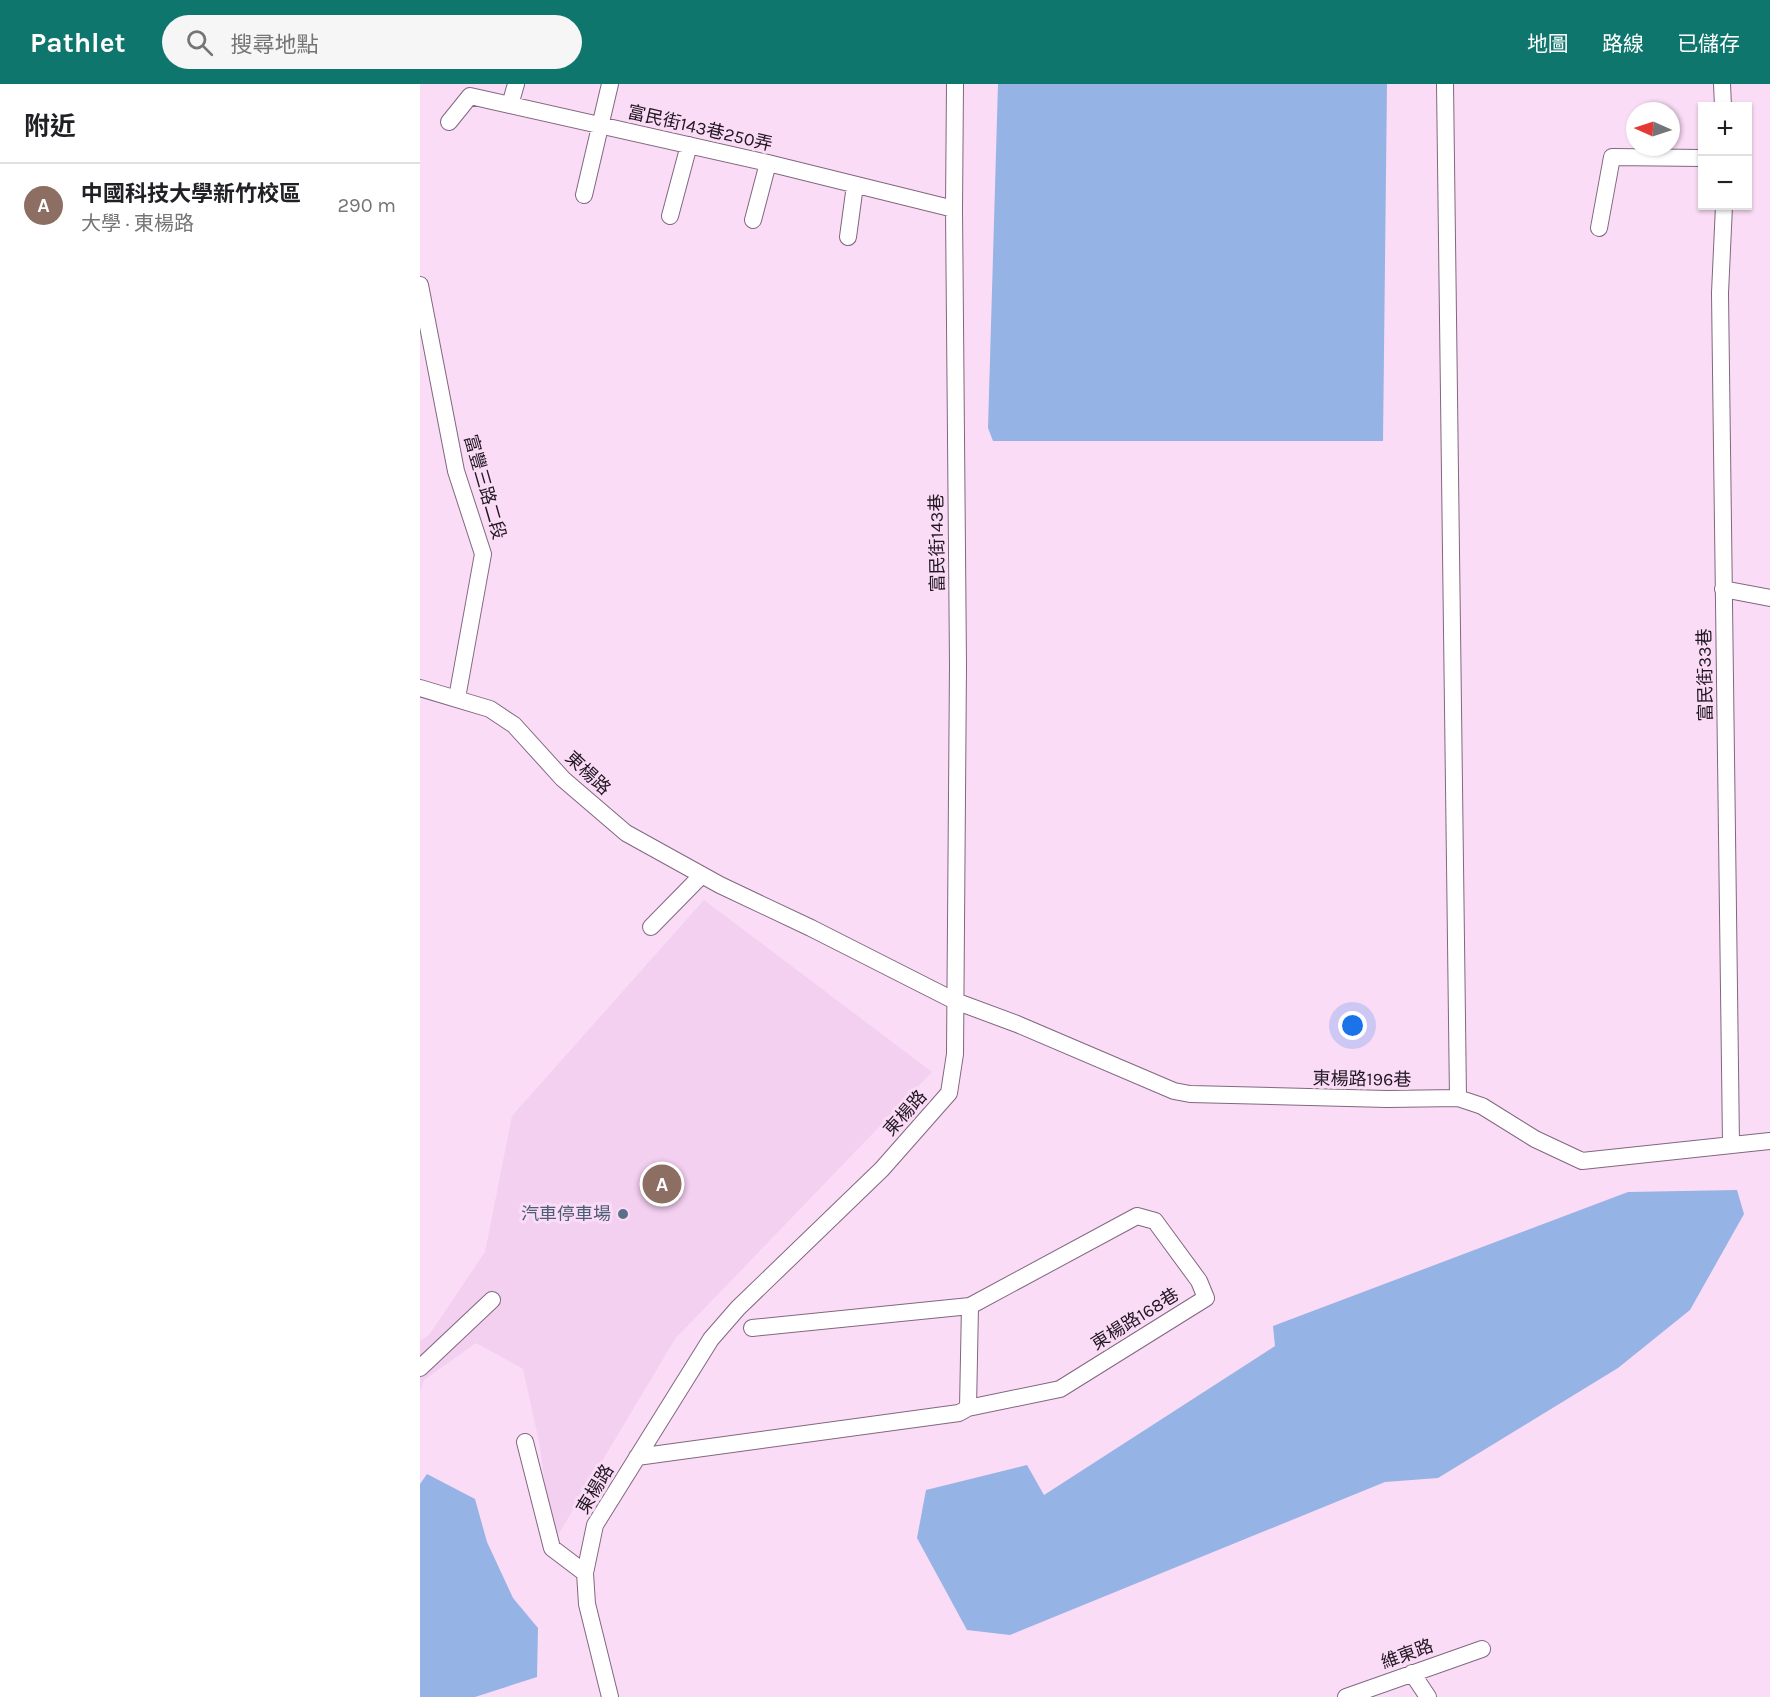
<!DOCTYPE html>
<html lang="zh-TW">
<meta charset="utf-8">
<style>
:root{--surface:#fff;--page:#f6f6f6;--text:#202124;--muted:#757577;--line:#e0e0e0;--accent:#0f766e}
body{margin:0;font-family:Karla,"Noto Sans TC",sans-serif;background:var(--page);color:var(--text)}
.controls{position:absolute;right:18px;top:18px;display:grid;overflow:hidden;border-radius:0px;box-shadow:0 2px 4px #0004}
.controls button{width:54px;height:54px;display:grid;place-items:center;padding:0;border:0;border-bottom:2px solid var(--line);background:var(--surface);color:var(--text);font:30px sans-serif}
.compass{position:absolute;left:1206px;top:18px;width:54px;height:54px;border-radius:50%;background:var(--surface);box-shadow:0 2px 4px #0004;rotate:273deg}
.you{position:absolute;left:933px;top:942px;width:21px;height:21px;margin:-15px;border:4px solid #fff;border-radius:50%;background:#1a73e8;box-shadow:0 0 0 9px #1a73e833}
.badge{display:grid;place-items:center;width:39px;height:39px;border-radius:50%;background:var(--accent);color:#fff;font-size:20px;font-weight:700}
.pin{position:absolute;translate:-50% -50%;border:3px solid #fff;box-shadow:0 2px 6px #0006}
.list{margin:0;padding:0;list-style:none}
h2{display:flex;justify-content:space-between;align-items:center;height:78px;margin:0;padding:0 24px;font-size:26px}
h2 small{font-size:20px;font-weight:400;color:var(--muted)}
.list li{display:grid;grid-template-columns:39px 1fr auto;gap:18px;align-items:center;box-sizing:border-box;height:84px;padding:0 24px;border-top:2px solid var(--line)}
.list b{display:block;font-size:22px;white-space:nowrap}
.list p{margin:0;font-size:20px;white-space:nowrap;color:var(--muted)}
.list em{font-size:20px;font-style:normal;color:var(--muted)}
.icon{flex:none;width:33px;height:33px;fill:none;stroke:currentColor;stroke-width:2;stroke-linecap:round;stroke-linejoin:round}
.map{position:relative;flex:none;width:1350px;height:1613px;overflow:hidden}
header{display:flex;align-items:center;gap:36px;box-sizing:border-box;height:84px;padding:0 30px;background:var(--accent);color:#fff}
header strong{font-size:28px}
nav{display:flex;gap:33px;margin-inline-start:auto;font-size:21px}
.search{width:420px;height:54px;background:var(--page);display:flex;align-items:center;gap:15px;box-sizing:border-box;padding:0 21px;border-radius:33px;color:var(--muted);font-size:22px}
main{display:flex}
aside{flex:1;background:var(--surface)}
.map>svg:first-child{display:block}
</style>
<header>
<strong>Pathlet</strong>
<div class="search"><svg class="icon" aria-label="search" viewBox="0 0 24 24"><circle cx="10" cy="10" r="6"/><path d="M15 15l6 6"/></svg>搜尋地點</div>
<nav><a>地圖</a><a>路線</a><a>已儲存</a></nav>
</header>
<main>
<aside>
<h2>附近<small></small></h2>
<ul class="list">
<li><span class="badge" style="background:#8d6e63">A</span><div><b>中國科技大學新竹校區</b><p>大學 · 東楊路</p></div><em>290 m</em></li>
</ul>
</aside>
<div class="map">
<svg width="1350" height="1613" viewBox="0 0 1350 1613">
<rect width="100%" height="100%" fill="#fadcf7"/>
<!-- built -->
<path fill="#f3cff0" d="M284,816L512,988L255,1255L132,1461L120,1362L103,1285L56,1259L4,1296L0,1308V1257L9,1251L65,1168L92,1032Z"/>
<!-- water -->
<path fill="#96b3e5" d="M578,0H967L963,357H573L568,344Z
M1317,1106L1324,1130L1270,1226L1198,1284L1018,1394L965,1398L590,1551L547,1546L497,1454L506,1406L607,1381L624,1411L855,1262L853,1242L1208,1108Z
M7,1390L55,1415L67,1458L93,1514L118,1544L117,1593L55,1613H0V1400Z"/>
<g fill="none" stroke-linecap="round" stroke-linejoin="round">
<!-- minor casing -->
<g stroke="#81677f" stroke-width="18">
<path id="minor" d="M1025,0L1038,1014
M1302,0L1303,22
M90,21L96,0
M29,38L50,12L348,79L534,125
M164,111L190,0
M1304,122L1300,209L1311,1060
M250,132L269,61
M333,136L348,79
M1179,144L1192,73L1282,74
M428,153L435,101
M0,201L36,387L63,470L37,614
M1303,505L1350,514
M0,604L70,625L94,641L143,695L206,749L300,801L391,844L535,917L597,940L754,1007L770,1010L967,1015L1038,1014L1062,1022L1115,1055L1162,1077L1350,1057
M231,843L282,791
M0,1284L72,1216
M548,1324L550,1222
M105,1358L132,1464L165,1489
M217,1373L539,1329L548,1324L640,1305L786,1214L779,1197L735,1137L717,1132L550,1222L332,1244
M992,1589L1008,1613
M190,1613L167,1520L165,1489L175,1441L291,1255L318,1224L462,1085L529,1009L535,970L538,581L534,125L535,0
M926,1613L1062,1565"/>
</g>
<!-- minor -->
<use href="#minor" stroke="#fff" stroke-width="16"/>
</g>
<!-- markers -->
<circle fill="#5c6f8a" stroke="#fadcf7" stroke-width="2" cx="203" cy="1130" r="6"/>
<g text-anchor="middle" stroke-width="6" stroke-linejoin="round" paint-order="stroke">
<!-- street labels -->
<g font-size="18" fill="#211721" stroke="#fadcf7">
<text transform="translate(280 44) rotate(13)" y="6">富民街143巷250弄</text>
<text transform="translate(65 403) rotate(74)" y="6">富豐三路二段</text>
<text transform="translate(517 459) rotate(-91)" y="6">富民街143巷</text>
<text transform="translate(1285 591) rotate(-91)" y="6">富民街33巷</text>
<text transform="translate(168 689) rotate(43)" y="6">東楊路</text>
<text transform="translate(942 995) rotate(1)" y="6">東楊路196巷</text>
<text transform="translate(485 1029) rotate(-48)" y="6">東楊路</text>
<text transform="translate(715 1235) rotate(-32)" y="6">東楊路168巷</text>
<text transform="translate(175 1405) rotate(-59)" y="6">東楊路</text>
<text transform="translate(987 1570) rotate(-20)" y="6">維東路</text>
</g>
<!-- service labels -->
<g font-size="18" fill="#4e5e75" stroke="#fadcf7" text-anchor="end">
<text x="191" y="1136">汽車停車場</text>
</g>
</g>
</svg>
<div class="controls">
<button>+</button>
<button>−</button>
</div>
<svg class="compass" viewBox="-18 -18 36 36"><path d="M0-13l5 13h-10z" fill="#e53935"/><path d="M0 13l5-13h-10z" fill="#757577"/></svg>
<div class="you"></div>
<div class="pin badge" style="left:242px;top:1100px;background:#8d6e63">A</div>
</div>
</main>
